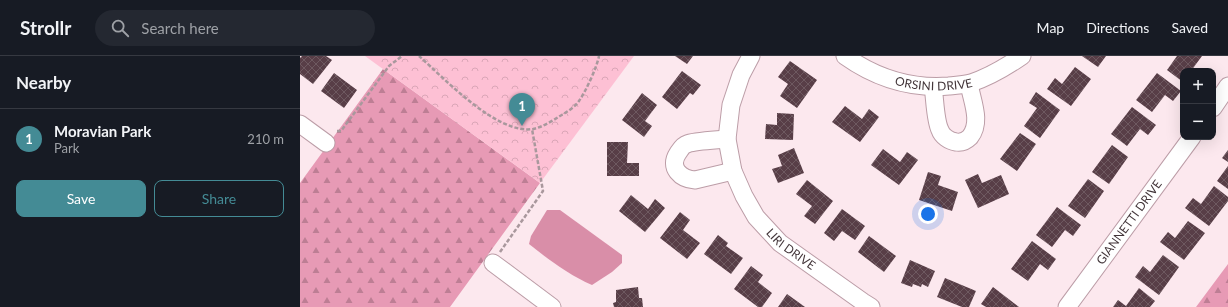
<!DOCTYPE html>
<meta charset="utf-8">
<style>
:root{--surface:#171b24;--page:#242831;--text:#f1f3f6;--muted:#9ea1a6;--line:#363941;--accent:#448b95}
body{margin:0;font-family:Lato,sans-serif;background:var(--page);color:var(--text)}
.controls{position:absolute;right:12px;top:12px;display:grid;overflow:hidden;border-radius:8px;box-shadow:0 4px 16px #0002}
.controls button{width:36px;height:36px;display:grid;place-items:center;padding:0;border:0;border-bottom:1px solid var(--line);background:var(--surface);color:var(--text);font:20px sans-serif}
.you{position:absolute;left:628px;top:158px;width:14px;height:14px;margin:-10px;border:3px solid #fff;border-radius:50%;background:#1a73e8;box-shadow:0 0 0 6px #1a73e833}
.badge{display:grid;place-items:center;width:26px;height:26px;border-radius:50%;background:var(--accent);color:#fff;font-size:13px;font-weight:700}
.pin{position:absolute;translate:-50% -33px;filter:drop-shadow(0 1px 2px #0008)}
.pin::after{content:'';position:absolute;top:21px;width:14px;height:12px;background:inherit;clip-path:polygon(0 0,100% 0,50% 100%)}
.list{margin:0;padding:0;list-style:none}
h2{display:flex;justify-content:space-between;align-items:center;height:52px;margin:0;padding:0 16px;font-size:17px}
h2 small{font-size:13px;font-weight:400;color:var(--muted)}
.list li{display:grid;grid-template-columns:26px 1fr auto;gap:12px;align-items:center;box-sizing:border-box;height:60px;padding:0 16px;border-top:1px solid var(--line)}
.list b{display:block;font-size:15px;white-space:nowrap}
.list p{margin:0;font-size:13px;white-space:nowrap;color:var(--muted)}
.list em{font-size:13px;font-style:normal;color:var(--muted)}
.actions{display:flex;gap:8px;padding:12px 16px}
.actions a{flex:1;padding:9px 0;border:1px solid var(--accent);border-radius:8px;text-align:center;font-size:14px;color:var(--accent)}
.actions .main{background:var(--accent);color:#fff}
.icon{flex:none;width:22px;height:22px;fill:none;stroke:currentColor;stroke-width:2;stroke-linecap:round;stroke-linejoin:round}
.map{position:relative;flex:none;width:928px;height:251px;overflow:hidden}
header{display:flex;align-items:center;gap:24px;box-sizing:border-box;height:56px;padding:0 20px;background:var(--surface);border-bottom:1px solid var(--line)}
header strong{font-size:19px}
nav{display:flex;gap:22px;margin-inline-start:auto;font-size:14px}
.search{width:280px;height:36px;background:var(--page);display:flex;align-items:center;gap:10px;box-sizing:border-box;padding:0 14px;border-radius:22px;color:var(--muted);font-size:15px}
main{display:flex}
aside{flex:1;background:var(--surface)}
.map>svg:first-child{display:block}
</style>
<header>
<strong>Strollr</strong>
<div class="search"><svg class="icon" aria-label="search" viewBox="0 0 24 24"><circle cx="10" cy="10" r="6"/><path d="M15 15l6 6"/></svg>Search here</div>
<nav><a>Map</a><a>Directions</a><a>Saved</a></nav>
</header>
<main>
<aside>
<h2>Nearby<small></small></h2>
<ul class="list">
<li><span class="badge">1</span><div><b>Moravian Park</b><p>Park</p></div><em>210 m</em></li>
</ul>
<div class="actions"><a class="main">Save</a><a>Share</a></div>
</aside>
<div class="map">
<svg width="928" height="251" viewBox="0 0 928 251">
<defs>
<pattern id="forest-firs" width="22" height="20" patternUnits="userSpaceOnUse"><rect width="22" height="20" fill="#e79ab5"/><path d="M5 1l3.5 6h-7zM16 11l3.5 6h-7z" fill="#bd7e94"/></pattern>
<pattern id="park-crowns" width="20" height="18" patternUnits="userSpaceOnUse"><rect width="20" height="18" fill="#fdc0d4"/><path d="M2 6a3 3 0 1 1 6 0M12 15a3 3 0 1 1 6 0" fill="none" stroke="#daa6b7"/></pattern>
<pattern id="building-cross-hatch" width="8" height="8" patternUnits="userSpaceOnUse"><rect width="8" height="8" fill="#583e47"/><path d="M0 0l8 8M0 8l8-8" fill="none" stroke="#6e5960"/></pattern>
</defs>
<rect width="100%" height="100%" fill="#fce8ee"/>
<!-- forest -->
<path fill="url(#forest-firs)" d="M83,13L240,127L150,251H0V127Z
M928,208V251H896Z"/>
<!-- park -->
<path fill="url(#park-crowns)" d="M65,0H334L240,127Z"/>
<!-- water -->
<path fill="#d98ea8" d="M247,154H260L322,199V207L312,216L292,229C269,219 249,204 229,188L231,180Z"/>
<!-- building -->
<path fill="url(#building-cross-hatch)" d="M2,0H26L32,4L13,28L0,18V2Z
M375,0H393L387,8Z
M782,0H806L798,11Z
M877,0H902L891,15H883V26L867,14Z
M490,5L517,24L497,52L480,40L488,28L478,21Z
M775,11L791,23L771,50L747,33L755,22L762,28Z
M382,15L401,29L393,39L390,37L377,53L362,41Z
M34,17L57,34L44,52L21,35Z
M857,17L881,35L873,45L865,39L852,56L836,44Z
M736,36L760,54L740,82L724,70L737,52L729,47Z
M342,37L357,49L345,65L352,70L344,81L322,64Z
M545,50L562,63L569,53L579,61L560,86L532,66Z
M832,51L856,69L848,79L840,73L827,90L811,78Z
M477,57L494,58L493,84L465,83L466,68L477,69Z
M720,77L736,88L717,115L700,103Z
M307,86H328L327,107H339V120H307Z
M812,89L828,101L809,128L792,116Z
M494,92L504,117L478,127L472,113L482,110L478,99Z
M583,93L600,106L607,96L618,104L599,129L571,109Z
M928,94V106L922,102Z
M928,110V133L917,125Z
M628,116L641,120L638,129L658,136L652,155L619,144Z
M678,118L682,127L701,119L709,138L678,152L665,124Z
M788,123L804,135L785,162L768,150Z
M507,124L533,145L515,168L504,160L512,150L496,138Z
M914,130L928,141V145L909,170L885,152L893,142L901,148Z
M331,139L348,153L355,143L365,152L345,176L319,155Z
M757,151L781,169L773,180L765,174L752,191L736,179Z
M542,153L565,170L555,184L542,175L534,185L524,177Z
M380,156L390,164L383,174L400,187L387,203L360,182Z
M888,165L905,177L884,204L860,186L868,176L875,182Z
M418,179L428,187L426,190L443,202L431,218L404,198Z
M569,180L596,200L584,216L558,196Z
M732,185L756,203L748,214L740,208L728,225L711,213Z
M863,199L879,211L859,239L835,221L843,210L850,216Z
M610,204L635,215L628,231L622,228L621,231L613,228L612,231L601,227Z
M451,210L463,219L458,226L472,237L462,251H458L434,233Z
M645,222L676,235L669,251H662L637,241Z
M338,231L339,242H342L343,251H314L313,247L316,246V234Z
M693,231L719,251H686L681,248Z
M839,232L855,245L850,251H813L818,244L826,250Z
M487,238L505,251H478Z"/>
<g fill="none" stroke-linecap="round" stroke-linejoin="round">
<!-- minor casing -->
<g stroke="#bc9da7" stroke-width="19">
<g id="minor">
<path id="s1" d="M451,0L441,19L431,49L427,83L433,115L444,140L456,161L480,187L563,246L571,251"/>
<path id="s2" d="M545,0C576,22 611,33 649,30C656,29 664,29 671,27C689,21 706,11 722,0"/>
<path d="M633,31C635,42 635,64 640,74C642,80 649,85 656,86C662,87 666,85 670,81C682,66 672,45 669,28"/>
<path d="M913,52L928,30"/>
<path d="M0,68L26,87"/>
<path d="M427,83C418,84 394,85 387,88C383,89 380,94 378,97C368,112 381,123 395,124L433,115"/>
<path d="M193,207L252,251"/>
<path id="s3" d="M767,251L892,81"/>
</g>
</g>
<!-- path -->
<path stroke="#a9989d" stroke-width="2.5" stroke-dasharray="4 2" stroke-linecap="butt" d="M119,0C144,22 197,79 233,73C243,71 252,65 260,60C267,56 275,51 279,45C286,35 297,11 299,0
M37,75H41L89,10L102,0
M200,196L243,135L232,73"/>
<!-- minor -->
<use href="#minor" stroke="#fff" stroke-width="17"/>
</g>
<g text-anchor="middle" stroke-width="4" stroke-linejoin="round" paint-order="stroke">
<!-- street labels -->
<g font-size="12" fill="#43363a" stroke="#fce8ee">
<text dy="4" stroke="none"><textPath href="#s2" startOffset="95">ORSINI DRIVE</textPath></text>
<text dy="4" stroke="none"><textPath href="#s3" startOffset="105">GIANNETTI DRIVE</textPath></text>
<text dy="4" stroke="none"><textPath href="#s1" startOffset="219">LIRI DRIVE</textPath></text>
</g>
</g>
</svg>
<div class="controls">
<button>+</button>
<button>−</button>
</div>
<div class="you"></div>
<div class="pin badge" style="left:222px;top:70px">1</div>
</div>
</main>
